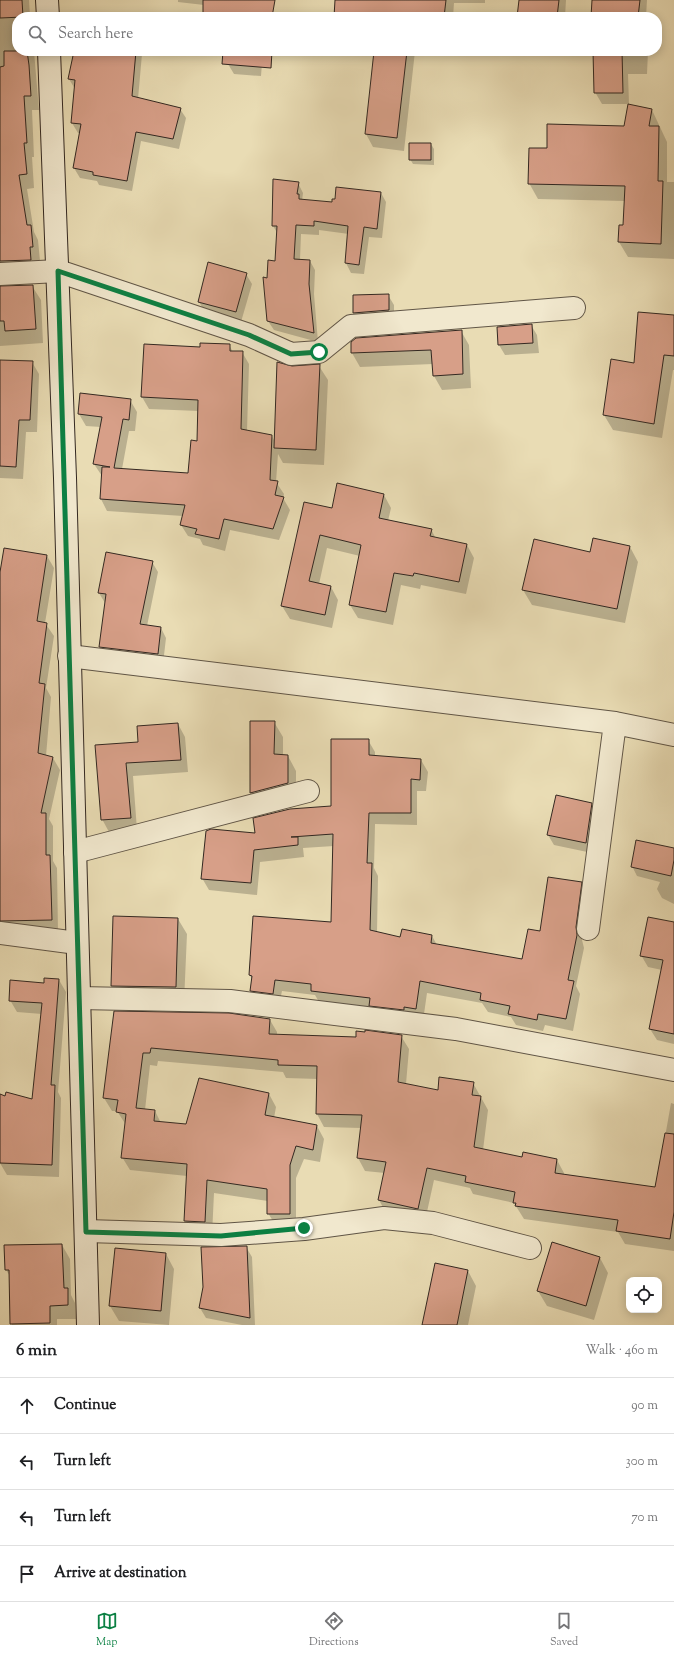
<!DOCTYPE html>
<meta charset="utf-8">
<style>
:root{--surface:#fff;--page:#f2f2f2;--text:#202124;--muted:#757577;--line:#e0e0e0;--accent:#0b8043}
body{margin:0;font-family:"Sorts Mill Goudy",serif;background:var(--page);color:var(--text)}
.controls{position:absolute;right:12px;bottom:12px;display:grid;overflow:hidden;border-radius:8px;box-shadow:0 2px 10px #0003}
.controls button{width:36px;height:36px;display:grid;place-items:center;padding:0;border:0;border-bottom:1px solid var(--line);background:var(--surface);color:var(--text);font:20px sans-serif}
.stop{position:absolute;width:12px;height:12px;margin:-9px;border:3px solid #0b8043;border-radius:50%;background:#fff}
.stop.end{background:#0b8043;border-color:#fff;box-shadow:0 1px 4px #0008}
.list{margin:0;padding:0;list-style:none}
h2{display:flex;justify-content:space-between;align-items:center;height:52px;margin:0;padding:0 16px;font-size:17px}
h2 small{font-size:13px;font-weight:400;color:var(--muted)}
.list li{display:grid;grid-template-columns:26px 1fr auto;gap:12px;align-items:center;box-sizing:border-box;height:56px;padding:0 16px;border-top:1px solid var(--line)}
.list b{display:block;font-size:15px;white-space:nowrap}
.list em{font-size:13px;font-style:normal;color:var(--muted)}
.icon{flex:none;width:22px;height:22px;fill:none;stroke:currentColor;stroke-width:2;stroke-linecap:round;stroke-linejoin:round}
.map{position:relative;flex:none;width:674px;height:1325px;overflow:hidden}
.search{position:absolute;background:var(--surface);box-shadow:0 2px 10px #0003;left:12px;right:12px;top:12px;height:44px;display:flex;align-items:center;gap:10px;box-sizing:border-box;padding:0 14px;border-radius:16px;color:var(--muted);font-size:15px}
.sheet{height:276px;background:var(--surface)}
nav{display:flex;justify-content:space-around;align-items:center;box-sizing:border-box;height:56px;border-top:1px solid var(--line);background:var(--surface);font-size:11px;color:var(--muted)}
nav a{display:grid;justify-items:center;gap:2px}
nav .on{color:var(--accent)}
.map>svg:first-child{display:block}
</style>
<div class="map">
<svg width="674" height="1325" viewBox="0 0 674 1325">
<rect width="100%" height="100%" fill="#e9dcb4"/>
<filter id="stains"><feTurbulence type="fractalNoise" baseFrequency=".005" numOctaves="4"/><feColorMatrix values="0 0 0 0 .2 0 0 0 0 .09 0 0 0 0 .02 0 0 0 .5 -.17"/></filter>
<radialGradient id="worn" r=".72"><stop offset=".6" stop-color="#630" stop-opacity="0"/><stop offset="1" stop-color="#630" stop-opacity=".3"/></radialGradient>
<!-- shadow -->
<path fill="#0003" d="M0,0H29L30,17H17V51H34L39,110H32L34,157H32L34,188L27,189L34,232L38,240L40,261H38L39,274L0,279Z
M178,0H267L265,17H204V5L178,2Z
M336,0H485V3H454L453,17H335Z
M520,0H566L565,17H518Z
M592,0H647L646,17H592Z
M75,51H140L142,54L138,99L180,109L186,118L179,149L141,141L132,191L99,185L97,181L80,178L74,168L80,133H78L72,123L75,89L69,79Z
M229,51H263L261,76L234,74L228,64Z
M375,51H415L404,151L373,147L366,134Z
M594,51H648L647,74H628L629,104H602L595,92Z
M652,110L667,142V182H674V259L628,257L619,242L620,226H624L625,201L538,199L529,183L548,149L625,127Z
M431,144L434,149V165L413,164L410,159Z
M274,180L298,183L303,193L302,201L333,203L381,193L386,202L382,238L369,237L364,274L351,273L346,263L349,234L319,230V235L301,234L300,260L310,261L315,270L314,294L318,342L274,330L268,321V279L276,262L278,234L273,226Z
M246,274L252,284L241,322L205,312L199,302Z
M0,286H32L41,300L43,343L0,346Z
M388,295L394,305V320L360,323L354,313V296Z
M674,316V370H673L662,438L613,430L604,415L612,360L635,364Z
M531,325L537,335L539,353L505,355L499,345L498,328Z
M461,331L469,345L471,388L442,390L434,376L433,364L360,367L352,353V343Z
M229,345L233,352H242L249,364L247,431L272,436L275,442L291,367L319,366L328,380L324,465L283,463L278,454L276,482L284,494L283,498L290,510L279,540L230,530L225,551L203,545L200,539L188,536L181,525L183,516L107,511L101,499L102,476L94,464L101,427L86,426L79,414L130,400L137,412L135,431H129L122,469L189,474L198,442L199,411L149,409L142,397L201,348Z
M0,361L32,362L39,374L37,432H26L23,479L0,478Z
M384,495L391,508L388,521L431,529L436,539L467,545L474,558L466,594L421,585L420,589L401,585L393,625L358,618L350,605L360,556L327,548L319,584L331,587L338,600L332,628L290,619L282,606L332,509Z
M594,539L630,547L638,562L625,623L532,605L523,590L591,553Z
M47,556L54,568L45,623L54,636L46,688L51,697L46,756L53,758L60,770L49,819L53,826V861L57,868L58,932L0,925V578Z
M152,562L158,572L147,626L161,628L166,638L163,664L106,657L100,647L105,603L99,593Z
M251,722H274L283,737V756H288L296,771V798L259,808L251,793Z
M178,724L185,737L188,772L133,776L137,830L109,832L102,819L96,746L139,743Z
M368,740L375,752V756L421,760L428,772L426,791H417V825L375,824L374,868L378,876L377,933L401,938L432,936L437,945L523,960L541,933L581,883L588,895L582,940L584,948L576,986L580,994L573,1031L545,1025L543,1031L516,1025L511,1017L488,1012L482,1003L427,993L423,1021L319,1002L315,995L282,991L279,1005L258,1003L251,991L252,980L250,975L254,917L332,923L334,846L303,848L304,857L260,862L257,895L209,890L202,878L256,835L332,807Z
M591,804L597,814L592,853L554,845L548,835Z
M674,849V904L662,898L657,889L660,882L637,876L632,866Z
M178,919L187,934L184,1002L121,1001L112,986Z
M674,923V1044L657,1040L650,1029L662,970L648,967L641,955Z
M59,980L66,992L58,1092L61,1098L59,1177L7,1175L0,1163V1095L33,1100L42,1014L17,1012L10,1000Z
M115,1012L270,1020L277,1032V1036L357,1038L401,1036L409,1049L406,1084L438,1091L473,1083L488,1110L483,1150L522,1159L557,1160L564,1173V1175L656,1188L671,1103L674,1104V1251L625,1244L618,1232L524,1219L514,1203L473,1194L470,1188L434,1180L425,1221L386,1213L379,1200L385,1173L365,1171L358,1158L361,1128L324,1127L317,1114L318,1079L286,1078L283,1072L158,1061L157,1066L150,1065L145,1110L155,1111L161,1123L186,1125L269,1094L276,1107L274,1118L317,1126L324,1139L320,1162L304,1159L296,1178V1226H276L268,1213V1201L214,1193L212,1235L192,1234L185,1221L187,1176L130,1170L122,1157L126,1125L117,1111H112L104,1098Z
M62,1245L70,1259L71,1295L75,1303L76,1319H57V1325H12L10,1276L6,1270Z
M246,1247L252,1257L255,1325H242L206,1318L200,1308Z
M166,1254L174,1269L169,1325L119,1321L110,1306Z
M600,1258L608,1273L594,1320L547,1306L538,1291Z
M468,1271L476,1286L468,1325H424Z"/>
<!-- building -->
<path fill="#d79f88" stroke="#332821" d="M0,0H22L23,17L0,18Z
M203,0H275L272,17H203Z
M335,0H446L444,17H334Z
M519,0H559L557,17H517Z
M592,0H640L638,17H591Z
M4,51H27L29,65L31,96H24L27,143H24L27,174L19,175L27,225H31L33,247H30L31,260L0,261V67L4,66Z
M74,51H136L132,96L181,108L173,139L136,132L127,181L93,175V172L73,168L81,124L71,123L75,80L68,79Z
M223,51H272L271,68L222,64Z
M374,51H407L397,138L365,134Z
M593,51H622L623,93H594Z
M628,104L652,109L649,126H659L658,181H663L661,244L618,242L619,225H623L625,186L528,184L529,148H547V124L624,126Z
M409,143H431V160H409Z
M273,179L299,182L297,194H299V199L332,202V199H335L336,187L381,192L377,229L364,227L359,265L345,263L348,226L314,221V226L296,225L294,259L310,260L309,284L314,333L267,321L263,277L267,278L268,260L275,261L277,226H272Z
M208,262L247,273L236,312L198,302Z
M33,285L36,329L5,331L4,321H0V286Z
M389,294V310L353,313V295Z
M638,312L674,315V356L664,355L654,424L603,415L611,359L634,363Z
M532,324L533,343L498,345L497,327Z
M462,330L463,374L433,376L431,350L351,353V342L356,338Z
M200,343L230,344V351H243L241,429L272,435L270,480L278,481L275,495L284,497L273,529L224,519L219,539L195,534L197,529L180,525L185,505L100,499L102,467H110L93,464L102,417L78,414L80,393L131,399L129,420L123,419L114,468L188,473L191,440L197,441L198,400L141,397L144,344L200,347Z
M0,360L33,361L30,420H19L16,467L0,466Z
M277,362L292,366L320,364L316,450L274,448Z
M337,483L384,494L379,518L432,529L430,536L467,544L459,582L414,573L413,576L394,573L386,612L349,605L361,545L320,535L309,581L331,586L325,615L281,606L304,502L332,508Z
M593,538L630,546L617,609L522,590L534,539L590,552Z
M4,548L47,555L37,621L47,623L39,683L45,684L38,753L53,757L41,813H46V855H50L52,920L0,921V572Z
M106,552L153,561L140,624L161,627L158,654L99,647L106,594L98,593Z
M250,721H275L274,754L288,755V783L250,793Z
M178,723L181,760L126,763L131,818L101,820L95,745L138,742L137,726Z
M331,739H369V755L421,759L420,780L411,779V813H369L367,863H372L370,930L400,937L402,929L432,935L431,943L522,959L528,929L540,931L548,877L582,882L576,927L577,935L568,980L574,981L566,1019L538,1014L537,1020L508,1014L510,1006L480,1000L481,993L420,981L416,1009L404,1007V1010L369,1006L370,998L311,991V984L275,980L273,994L250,991L252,976L249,975L253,916L331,922L333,834L291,837H298V845L254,850L251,883L201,879L206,831L211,829L255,833L253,818L290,809L331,806Z
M556,795L592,803L586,843L547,835Z
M636,840L674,848V860L671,876L631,867Z
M113,916L178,918L176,987L111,986Z
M648,917L674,922V1034L649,1029L663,960L640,956Z
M44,978L59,979L51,1085H55L52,1165L0,1163V1094L5,1096L6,1092L32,1099L42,1003L9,1001L10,980L44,983Z
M114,1011L229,1013L270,1019L269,1034L356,1037V1031L365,1032V1030L402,1035L398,1082L438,1090L439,1077L474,1082L472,1095L481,1096L474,1147L522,1157L523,1152L557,1159L555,1173L655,1187L665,1133L674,1134V1212L670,1239L616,1231L618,1220L515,1206L516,1203H513L515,1192L465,1182L466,1176L427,1168L418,1209L378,1200L386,1162L357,1158L362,1115L316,1114L317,1066L278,1065V1060L151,1048L150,1053H143L136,1108L155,1110L154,1121L186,1124L199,1078L269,1093L265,1115L317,1125L313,1150L296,1146L290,1165V1214H267V1189L207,1180L205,1222L184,1221L187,1164L121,1158L126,1114L116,1112L118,1100L103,1098Z
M552,1242L600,1257L586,1306L537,1291Z
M62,1244L64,1288H68V1305L50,1306V1323L10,1324L9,1270H5L4,1245Z
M247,1246L250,1318L199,1308L203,1287L201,1247Z
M115,1248L166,1253L161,1311L109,1306Z
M435,1263L468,1270L457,1325H422Z"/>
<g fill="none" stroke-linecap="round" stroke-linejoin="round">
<!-- street casing -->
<g stroke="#605546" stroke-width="24">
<path id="street" d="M0,274L58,271L249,335L291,354L319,352L351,326L574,308
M69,656L615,723L674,735
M75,852L308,791
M588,929L615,723
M0,933L77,943
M79,998L230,1001L456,1029L674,1070
M86,1231L221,1235L304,1229L384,1218L433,1223L530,1248"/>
</g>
<!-- secondary casing -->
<g stroke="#332821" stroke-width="24">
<path id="secondary" d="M47,0L48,17
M49,51L65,478L88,1325"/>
</g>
<!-- street -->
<use href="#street" stroke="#f1e8ce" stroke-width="22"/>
<!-- secondary -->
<use href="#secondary" stroke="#f1e8ce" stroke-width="22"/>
</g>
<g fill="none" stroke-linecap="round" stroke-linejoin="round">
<!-- route -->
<path stroke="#0b8043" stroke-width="5" d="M304,1228L221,1236L86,1232L58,271L249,335L291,354L319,352"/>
</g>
<rect width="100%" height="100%" filter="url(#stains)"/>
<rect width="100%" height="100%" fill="url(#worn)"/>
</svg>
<div class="controls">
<button><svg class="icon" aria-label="locate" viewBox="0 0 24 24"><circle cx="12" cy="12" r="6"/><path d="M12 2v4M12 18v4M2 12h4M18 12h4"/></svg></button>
</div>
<div class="stop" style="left:319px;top:352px"></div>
<div class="stop end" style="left:304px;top:1228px"></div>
<div class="search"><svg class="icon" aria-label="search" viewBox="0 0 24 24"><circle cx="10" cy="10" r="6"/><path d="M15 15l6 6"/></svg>Search here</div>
</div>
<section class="sheet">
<h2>6 min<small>Walk · 460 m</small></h2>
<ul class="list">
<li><svg class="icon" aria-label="ahead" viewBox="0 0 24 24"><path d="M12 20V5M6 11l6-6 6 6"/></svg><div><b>Continue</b></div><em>90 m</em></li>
<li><svg class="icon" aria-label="left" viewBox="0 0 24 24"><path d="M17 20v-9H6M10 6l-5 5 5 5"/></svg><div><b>Turn left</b></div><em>300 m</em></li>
<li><svg class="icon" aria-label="left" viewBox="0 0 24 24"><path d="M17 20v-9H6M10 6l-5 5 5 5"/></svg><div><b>Turn left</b></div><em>70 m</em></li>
<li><svg class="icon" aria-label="arrive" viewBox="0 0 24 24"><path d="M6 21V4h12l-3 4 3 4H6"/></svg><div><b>Arrive at destination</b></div></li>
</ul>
</section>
<nav>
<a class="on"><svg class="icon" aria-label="map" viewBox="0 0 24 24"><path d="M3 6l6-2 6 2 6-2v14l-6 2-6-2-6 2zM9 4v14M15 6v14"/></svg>Map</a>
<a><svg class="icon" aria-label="directions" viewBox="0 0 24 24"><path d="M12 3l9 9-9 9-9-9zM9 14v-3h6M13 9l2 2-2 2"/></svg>Directions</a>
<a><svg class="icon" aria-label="saved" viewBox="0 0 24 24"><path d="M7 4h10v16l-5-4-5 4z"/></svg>Saved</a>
</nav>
